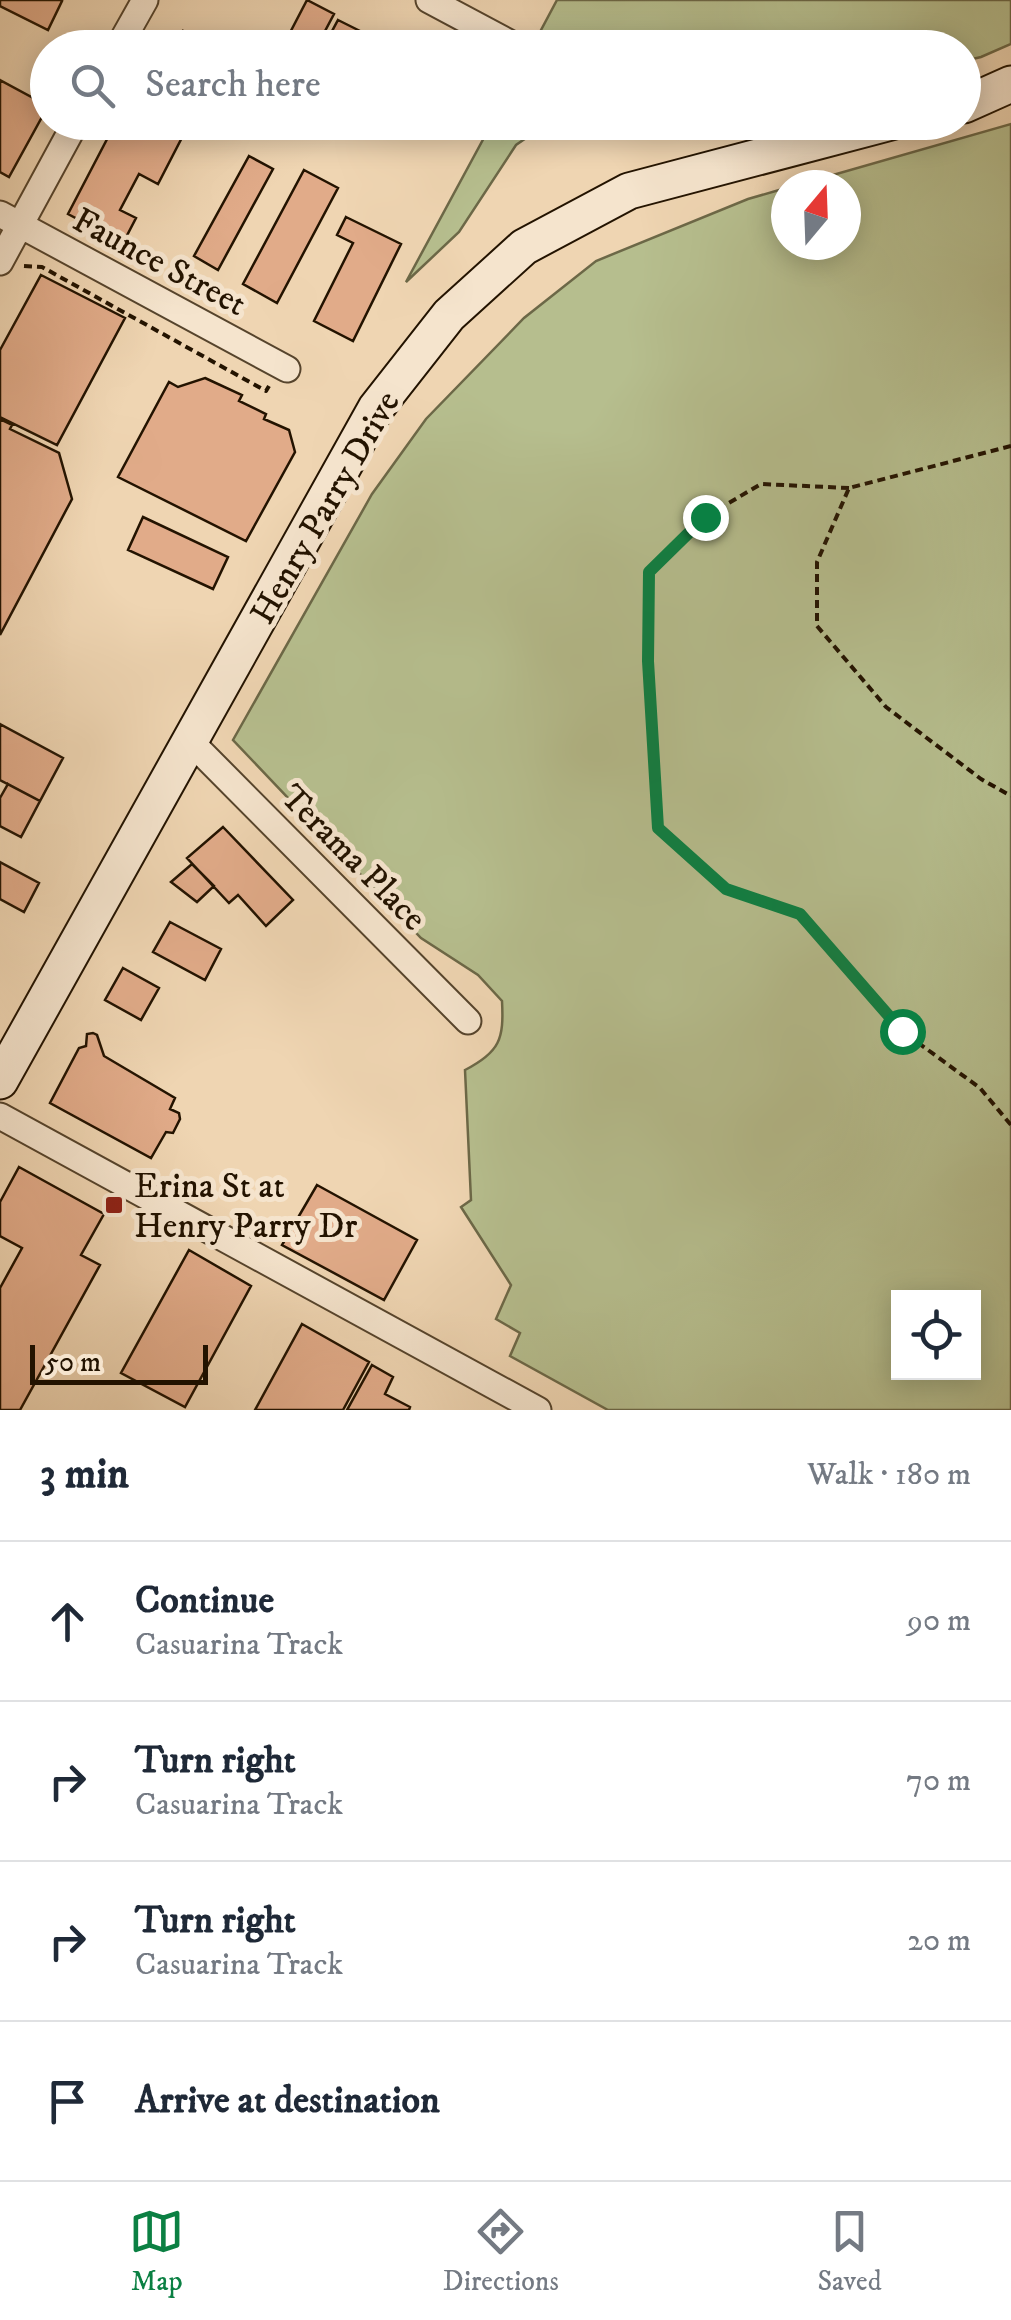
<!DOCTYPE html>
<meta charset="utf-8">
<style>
:root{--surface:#fff;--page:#f2f2f3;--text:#1f2937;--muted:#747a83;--line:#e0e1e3;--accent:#0b8043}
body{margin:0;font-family:"IM FELL DW Pica",serif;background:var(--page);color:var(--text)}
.controls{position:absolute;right:30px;bottom:30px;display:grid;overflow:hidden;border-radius:0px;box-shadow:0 5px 25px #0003}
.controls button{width:90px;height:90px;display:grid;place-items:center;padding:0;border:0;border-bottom:2px solid var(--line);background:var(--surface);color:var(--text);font:50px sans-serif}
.compass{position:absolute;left:771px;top:170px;width:90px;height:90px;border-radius:50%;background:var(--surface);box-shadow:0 5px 25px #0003;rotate:19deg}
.scale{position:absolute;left:30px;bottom:25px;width:178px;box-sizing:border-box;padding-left:10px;border:5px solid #231300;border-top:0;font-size:28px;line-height:35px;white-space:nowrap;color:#231300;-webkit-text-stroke:8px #f5e4cd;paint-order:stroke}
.stop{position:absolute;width:30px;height:30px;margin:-22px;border:8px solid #0b8043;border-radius:50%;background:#fff}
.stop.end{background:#0b8043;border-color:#fff;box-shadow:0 2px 10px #0008}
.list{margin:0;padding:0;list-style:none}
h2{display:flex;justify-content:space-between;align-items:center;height:130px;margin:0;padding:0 40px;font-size:42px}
h2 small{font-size:32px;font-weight:400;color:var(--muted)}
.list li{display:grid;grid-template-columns:65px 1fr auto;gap:30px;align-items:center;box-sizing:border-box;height:160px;padding:0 40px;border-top:2px solid var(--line)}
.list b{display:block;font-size:38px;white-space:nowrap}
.list p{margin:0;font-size:32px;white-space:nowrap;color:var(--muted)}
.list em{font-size:32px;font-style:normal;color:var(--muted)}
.icon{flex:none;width:55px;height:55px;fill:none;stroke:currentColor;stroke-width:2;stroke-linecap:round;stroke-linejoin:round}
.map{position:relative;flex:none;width:1011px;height:1410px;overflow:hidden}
.search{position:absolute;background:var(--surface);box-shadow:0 5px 25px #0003;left:30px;right:30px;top:30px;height:110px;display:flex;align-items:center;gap:25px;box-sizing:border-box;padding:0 35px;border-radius:55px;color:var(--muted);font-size:38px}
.sheet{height:770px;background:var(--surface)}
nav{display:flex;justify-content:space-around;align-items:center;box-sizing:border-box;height:140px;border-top:2px solid var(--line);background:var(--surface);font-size:28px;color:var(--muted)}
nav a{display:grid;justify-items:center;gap:5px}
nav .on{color:var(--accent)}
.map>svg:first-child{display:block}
</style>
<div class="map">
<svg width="1011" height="1410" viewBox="0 0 1011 1410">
<rect width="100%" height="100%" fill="#efd5b2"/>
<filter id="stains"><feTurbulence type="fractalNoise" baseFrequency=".002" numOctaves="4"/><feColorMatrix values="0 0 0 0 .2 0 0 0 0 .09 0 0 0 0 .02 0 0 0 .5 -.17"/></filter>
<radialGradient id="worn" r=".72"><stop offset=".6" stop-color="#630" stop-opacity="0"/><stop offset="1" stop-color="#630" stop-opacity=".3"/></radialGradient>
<!-- green -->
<path fill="#b6be8e" stroke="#6c6847" stroke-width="2.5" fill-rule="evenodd" d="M557,0H1011V44L981,57L964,61V48L532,47Z
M492,123H548L516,145L459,232L406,282Z
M1011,124V1410H608L510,1356L520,1333L496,1319L511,1285L461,1207L471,1200L465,1070C500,1052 504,1039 502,1001L478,975L421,938L233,740L372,494L426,419L524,318L596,261L748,199L786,188V245H846V185H798ZM898,1298H974V1372H898Z"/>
<!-- building -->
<path fill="#e1ab89" stroke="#231300" stroke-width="2.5" d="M0,0H60L62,1L48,30L0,6Z
M307,0L334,14L316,48H282Z
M338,20L370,36L364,48H323Z
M183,31L221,48H176Z
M0,80L48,106L9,177L0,172Z
M116,122H190L158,184L139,174L120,210L136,218L123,243L68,214Z
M433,122H471L463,138Z
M249,156L273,169L218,270L194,256Z
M304,170L338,188L277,303L243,284Z
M346,217L401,244L353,341L314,321L353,243L337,235Z
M41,275L125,318L57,445L0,417V350Z
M205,378L242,395L239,401L266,414L264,419L289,430L295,452L246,541L118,477L169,382L178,387Z
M0,419L12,425L10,429L59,453L72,499L0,635Z
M143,517L228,557L213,589L128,550Z
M0,724L63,758L40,801L0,780Z
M8,784L40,801L21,837L0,826V798Z
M223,827L293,900L266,926L238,895L229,903L187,858Z
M0,862L39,883L24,912L0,899Z
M192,864L214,886L197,902L171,882Z
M170,922L221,949L205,980L153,952Z
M123,968L159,988L141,1020L105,1000Z
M93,1033L97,1035L104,1056L175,1098L170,1109L179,1113L180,1119L173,1133L166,1132L151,1158L50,1103L79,1048L86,1046L87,1034Z
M19,1167L104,1214L81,1255L100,1265L20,1410H0V1288L22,1248L0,1236V1202Z
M317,1185L417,1240L384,1300L282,1245Z
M189,1250L251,1286L185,1407L121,1373Z
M302,1324L369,1362L343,1410H255Z
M372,1365L393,1377L385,1394L410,1407L409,1410H347Z"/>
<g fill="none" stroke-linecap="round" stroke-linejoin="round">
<!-- street casing -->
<g stroke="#56442c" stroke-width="29">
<path id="street" d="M429,0L519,48
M118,48L145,0
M0,214L287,369
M0,262L76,122
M190,741L468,1021
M0,1116L538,1410"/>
</g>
<!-- secondary casing -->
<g stroke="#231300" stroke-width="39">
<path id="secondary" d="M964,105L1011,84
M0,1081L376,408L449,315L524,247L629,191L891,122"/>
</g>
<!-- path -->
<path stroke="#231300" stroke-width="4" stroke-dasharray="8 5" stroke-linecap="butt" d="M24,266L42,267L266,391L269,386
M1011,446L849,488L817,562V626L886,707L981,779L1011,796
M849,488L761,484L705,517L649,572L648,661L658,828L727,889L800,914L902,1031L980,1088L1011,1125"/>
<!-- street -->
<use href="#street" stroke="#f5e4cd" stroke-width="25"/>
<!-- secondary -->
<use href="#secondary" stroke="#f5e4cd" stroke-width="35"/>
</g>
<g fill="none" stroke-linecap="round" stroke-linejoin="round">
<!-- route -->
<path stroke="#0b8043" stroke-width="12" d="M705,517L649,572L648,661L658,828L726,889L800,914L902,1031"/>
</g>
<!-- markers -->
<rect fill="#8f2418" stroke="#f5e4cd" stroke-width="4" x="104" y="1195" width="20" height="20" rx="5"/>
<g text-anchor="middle" stroke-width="10" stroke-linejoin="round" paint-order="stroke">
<!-- street labels -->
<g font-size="35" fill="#231300" stroke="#f5e4cd">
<text transform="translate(160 261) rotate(28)" y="12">Faunce Street</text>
<text transform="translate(324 507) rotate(-60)" y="12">Henry Parry Drive</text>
<text transform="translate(354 857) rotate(45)" y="12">Terama Place</text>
</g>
<!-- poi labels -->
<g font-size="35" fill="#231300" stroke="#f5e4cd" text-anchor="start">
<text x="134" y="1197">Erina St at<tspan x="134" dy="40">Henry Parry Dr</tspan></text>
</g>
</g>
<rect width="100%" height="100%" filter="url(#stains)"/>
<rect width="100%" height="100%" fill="url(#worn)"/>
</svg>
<div class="controls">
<button><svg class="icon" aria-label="locate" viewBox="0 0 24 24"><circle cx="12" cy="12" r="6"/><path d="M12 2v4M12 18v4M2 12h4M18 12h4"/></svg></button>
</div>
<svg class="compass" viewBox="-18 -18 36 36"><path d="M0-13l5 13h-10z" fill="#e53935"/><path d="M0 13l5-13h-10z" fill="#747a83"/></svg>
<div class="scale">50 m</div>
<div class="stop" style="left:902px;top:1031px"></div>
<div class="stop end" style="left:705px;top:517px"></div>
<div class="search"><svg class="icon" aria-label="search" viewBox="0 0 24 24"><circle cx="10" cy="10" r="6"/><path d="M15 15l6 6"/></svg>Search here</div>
</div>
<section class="sheet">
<h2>3 min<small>Walk · 180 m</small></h2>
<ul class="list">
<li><svg class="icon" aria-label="ahead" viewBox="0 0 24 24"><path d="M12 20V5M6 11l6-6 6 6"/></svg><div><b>Continue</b><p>Casuarina Track</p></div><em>90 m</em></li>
<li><svg class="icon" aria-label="right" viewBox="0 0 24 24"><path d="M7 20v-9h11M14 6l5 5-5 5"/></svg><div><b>Turn right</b><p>Casuarina Track</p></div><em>70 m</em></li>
<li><svg class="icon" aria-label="right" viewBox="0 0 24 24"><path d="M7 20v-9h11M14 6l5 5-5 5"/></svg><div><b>Turn right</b><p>Casuarina Track</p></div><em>20 m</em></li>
<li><svg class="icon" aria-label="arrive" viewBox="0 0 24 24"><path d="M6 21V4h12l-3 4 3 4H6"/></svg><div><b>Arrive at destination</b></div></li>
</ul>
</section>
<nav>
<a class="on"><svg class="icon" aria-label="map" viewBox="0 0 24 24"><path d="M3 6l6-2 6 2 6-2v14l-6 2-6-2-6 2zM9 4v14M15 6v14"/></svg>Map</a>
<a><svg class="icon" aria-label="directions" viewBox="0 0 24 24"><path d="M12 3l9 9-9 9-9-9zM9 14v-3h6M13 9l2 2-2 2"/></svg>Directions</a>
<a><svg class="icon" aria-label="saved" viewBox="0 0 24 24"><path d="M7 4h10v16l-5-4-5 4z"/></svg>Saved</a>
</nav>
